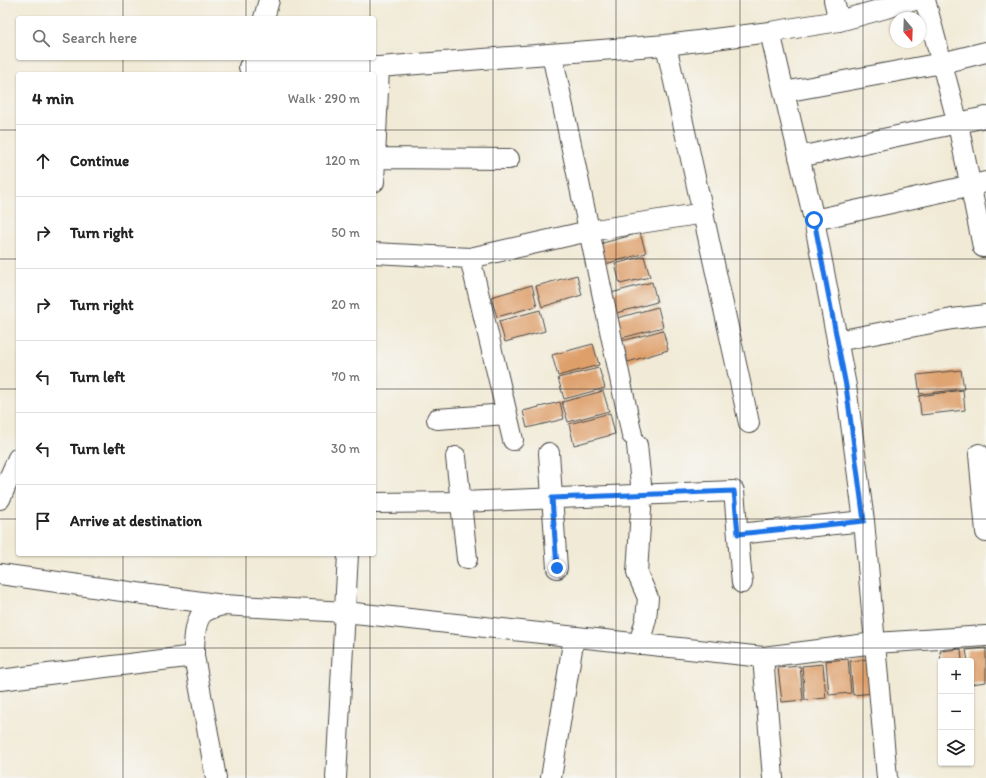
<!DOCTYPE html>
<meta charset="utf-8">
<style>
:root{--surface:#fff;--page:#f6f6f6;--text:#222;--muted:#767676;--line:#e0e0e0}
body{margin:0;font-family:Itim,sans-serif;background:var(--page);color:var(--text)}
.controls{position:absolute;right:12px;bottom:12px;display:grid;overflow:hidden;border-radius:4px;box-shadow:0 1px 3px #0004}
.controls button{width:36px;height:36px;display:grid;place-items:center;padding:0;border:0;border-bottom:1px solid var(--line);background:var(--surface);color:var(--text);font:20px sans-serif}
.compass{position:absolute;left:890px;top:12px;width:36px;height:36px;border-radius:50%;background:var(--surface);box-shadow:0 1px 3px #0004;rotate:161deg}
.stop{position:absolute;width:12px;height:12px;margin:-9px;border:3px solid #1a73e8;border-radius:50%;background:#fff}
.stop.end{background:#1a73e8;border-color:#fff;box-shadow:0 1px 4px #0008}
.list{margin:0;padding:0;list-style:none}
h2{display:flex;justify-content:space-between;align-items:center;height:52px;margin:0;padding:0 16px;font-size:17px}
h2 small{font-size:13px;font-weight:400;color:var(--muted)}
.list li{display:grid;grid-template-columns:26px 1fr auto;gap:12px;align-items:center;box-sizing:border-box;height:72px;padding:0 16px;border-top:1px solid var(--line)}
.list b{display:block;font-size:15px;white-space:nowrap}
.list em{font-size:13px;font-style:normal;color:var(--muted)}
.icon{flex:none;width:22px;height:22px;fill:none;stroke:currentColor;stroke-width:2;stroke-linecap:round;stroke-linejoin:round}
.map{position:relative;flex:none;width:986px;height:778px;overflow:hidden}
.search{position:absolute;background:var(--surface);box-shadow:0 1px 3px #0004;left:16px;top:16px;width:360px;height:44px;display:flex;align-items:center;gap:10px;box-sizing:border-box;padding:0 14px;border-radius:4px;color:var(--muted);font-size:15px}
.panel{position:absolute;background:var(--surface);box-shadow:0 1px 3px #0004;left:16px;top:72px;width:360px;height:484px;border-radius:4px}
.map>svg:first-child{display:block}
</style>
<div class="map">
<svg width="986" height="778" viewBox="0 0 986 778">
<rect width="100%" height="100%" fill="#f6f6f2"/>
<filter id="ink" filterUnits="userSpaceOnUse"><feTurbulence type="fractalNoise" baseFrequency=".025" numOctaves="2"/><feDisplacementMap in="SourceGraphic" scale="8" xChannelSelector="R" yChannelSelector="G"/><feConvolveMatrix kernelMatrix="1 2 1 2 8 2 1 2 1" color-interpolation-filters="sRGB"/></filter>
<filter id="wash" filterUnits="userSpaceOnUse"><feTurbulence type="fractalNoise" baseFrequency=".012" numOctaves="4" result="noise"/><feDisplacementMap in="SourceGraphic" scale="16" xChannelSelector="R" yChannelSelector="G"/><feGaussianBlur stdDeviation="0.9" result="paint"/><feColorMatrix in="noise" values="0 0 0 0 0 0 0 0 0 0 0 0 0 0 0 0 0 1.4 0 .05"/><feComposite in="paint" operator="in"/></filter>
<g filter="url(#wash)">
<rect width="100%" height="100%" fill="#f1ead6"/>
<g id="blocks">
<!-- building -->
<path fill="#de9f6b" d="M640,233L646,253L605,264L599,244Z
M644,256L650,277L620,284L615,264Z
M577,275L582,295L542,307L536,286Z
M652,282L657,302L616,313L611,293Z
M532,285L537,306L497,317L491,297Z
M658,307L663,327L622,338L617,318Z
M540,310L545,331L505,342L499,321Z
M663,330L668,350L628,362L622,341Z
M593,344L599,365L558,376L552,355Z
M599,368L605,388L564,399L558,378Z
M961,370L964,389L920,394L917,375Z
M963,390L965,410L921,415L919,396Z
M603,391L609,411L568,422L562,402Z
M560,402L564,419L527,428L523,411Z
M610,413L615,434L574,445L569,424Z
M986,648V682L971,684V661H968L966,650Z
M961,649L962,661H941L940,651Z
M848,659L851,693L829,695L826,661Z
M871,659L874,693L853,695L850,661Z
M823,664L826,698L805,700L802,666Z
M800,666L803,700L782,702L778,668Z"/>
</g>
</g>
<g filter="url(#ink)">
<use href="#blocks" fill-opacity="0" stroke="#494845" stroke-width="1"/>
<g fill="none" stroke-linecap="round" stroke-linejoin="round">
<!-- street casing -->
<g stroke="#494845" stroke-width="22">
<path id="street" d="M834,0L839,21
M925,0L958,124L983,247L986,246
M264,18L269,0
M770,32L814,220L846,386L864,521L887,778
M666,45L749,423
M552,54L632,435
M249,67H379L666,45L770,32L839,21L915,0
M784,92L942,63L986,52
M799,157L986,117
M374,158L509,159
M374,182L379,67
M814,220L986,182
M374,253L470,258L589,231L704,213
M470,258L513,440
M837,341L952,319L986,315
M437,419L507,414
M637,445L642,494L637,573L648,598L646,619L639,644
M549,453L557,568
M979,454L986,532
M456,457L467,559
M0,499L18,458
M374,503L462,502L734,491L742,583
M738,534L864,521
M0,574L223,605L345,612L763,657
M0,680L194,656
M216,778L194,656C194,645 194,623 202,614C207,609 216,607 223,605
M336,778L348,554
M551,778L574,637
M773,778L763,657L875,643L986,636"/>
</g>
<!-- street -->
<use href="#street" stroke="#fff" stroke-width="20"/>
</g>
</g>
<g fill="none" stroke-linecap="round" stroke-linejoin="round" filter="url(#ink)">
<!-- route -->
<path stroke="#1a73e8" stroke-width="5" d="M557,568L552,498L734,491L738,534L864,521L846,386L814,220"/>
</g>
<!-- grid -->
<path fill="none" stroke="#2b2b2b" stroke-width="1" stroke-opacity="0.55" d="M123,0V18M246,0V18M370,0V18M493,0V778M616,0V778M740,0V778M863,0V778M123,58V74M246,58V74M370,58V74M0,130H18M374,130H986M0,259H18M374,259H986M0,389H18M374,389H986M0,519H18M374,519H986M123,554V778M246,554V778M370,554V778M0,648H986"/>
</svg>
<div class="controls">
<button>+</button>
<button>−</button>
<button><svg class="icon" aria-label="layers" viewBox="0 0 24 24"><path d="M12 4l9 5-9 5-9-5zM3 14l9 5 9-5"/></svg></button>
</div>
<svg class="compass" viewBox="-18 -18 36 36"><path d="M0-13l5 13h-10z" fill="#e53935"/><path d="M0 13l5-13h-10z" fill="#767676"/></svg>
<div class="stop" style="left:814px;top:220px"></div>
<div class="stop end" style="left:557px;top:568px"></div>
<div class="search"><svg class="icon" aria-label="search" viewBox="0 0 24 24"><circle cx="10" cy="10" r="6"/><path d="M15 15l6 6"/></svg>Search here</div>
<section class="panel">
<h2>4 min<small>Walk · 290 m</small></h2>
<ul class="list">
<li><svg class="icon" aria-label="ahead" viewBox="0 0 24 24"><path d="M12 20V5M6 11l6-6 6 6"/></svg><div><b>Continue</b></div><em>120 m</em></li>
<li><svg class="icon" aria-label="right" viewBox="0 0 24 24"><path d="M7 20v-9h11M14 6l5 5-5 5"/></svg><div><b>Turn right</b></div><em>50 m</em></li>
<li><svg class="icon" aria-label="right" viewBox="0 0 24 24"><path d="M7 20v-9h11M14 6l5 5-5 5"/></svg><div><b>Turn right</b></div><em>20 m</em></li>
<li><svg class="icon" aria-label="left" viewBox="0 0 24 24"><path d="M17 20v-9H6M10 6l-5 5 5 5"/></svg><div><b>Turn left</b></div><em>70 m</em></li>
<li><svg class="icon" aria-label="left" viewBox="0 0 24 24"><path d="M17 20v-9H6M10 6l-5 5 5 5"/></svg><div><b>Turn left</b></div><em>30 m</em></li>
<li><svg class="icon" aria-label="arrive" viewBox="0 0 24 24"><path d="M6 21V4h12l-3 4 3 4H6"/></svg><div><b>Arrive at destination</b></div></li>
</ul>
</section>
</div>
